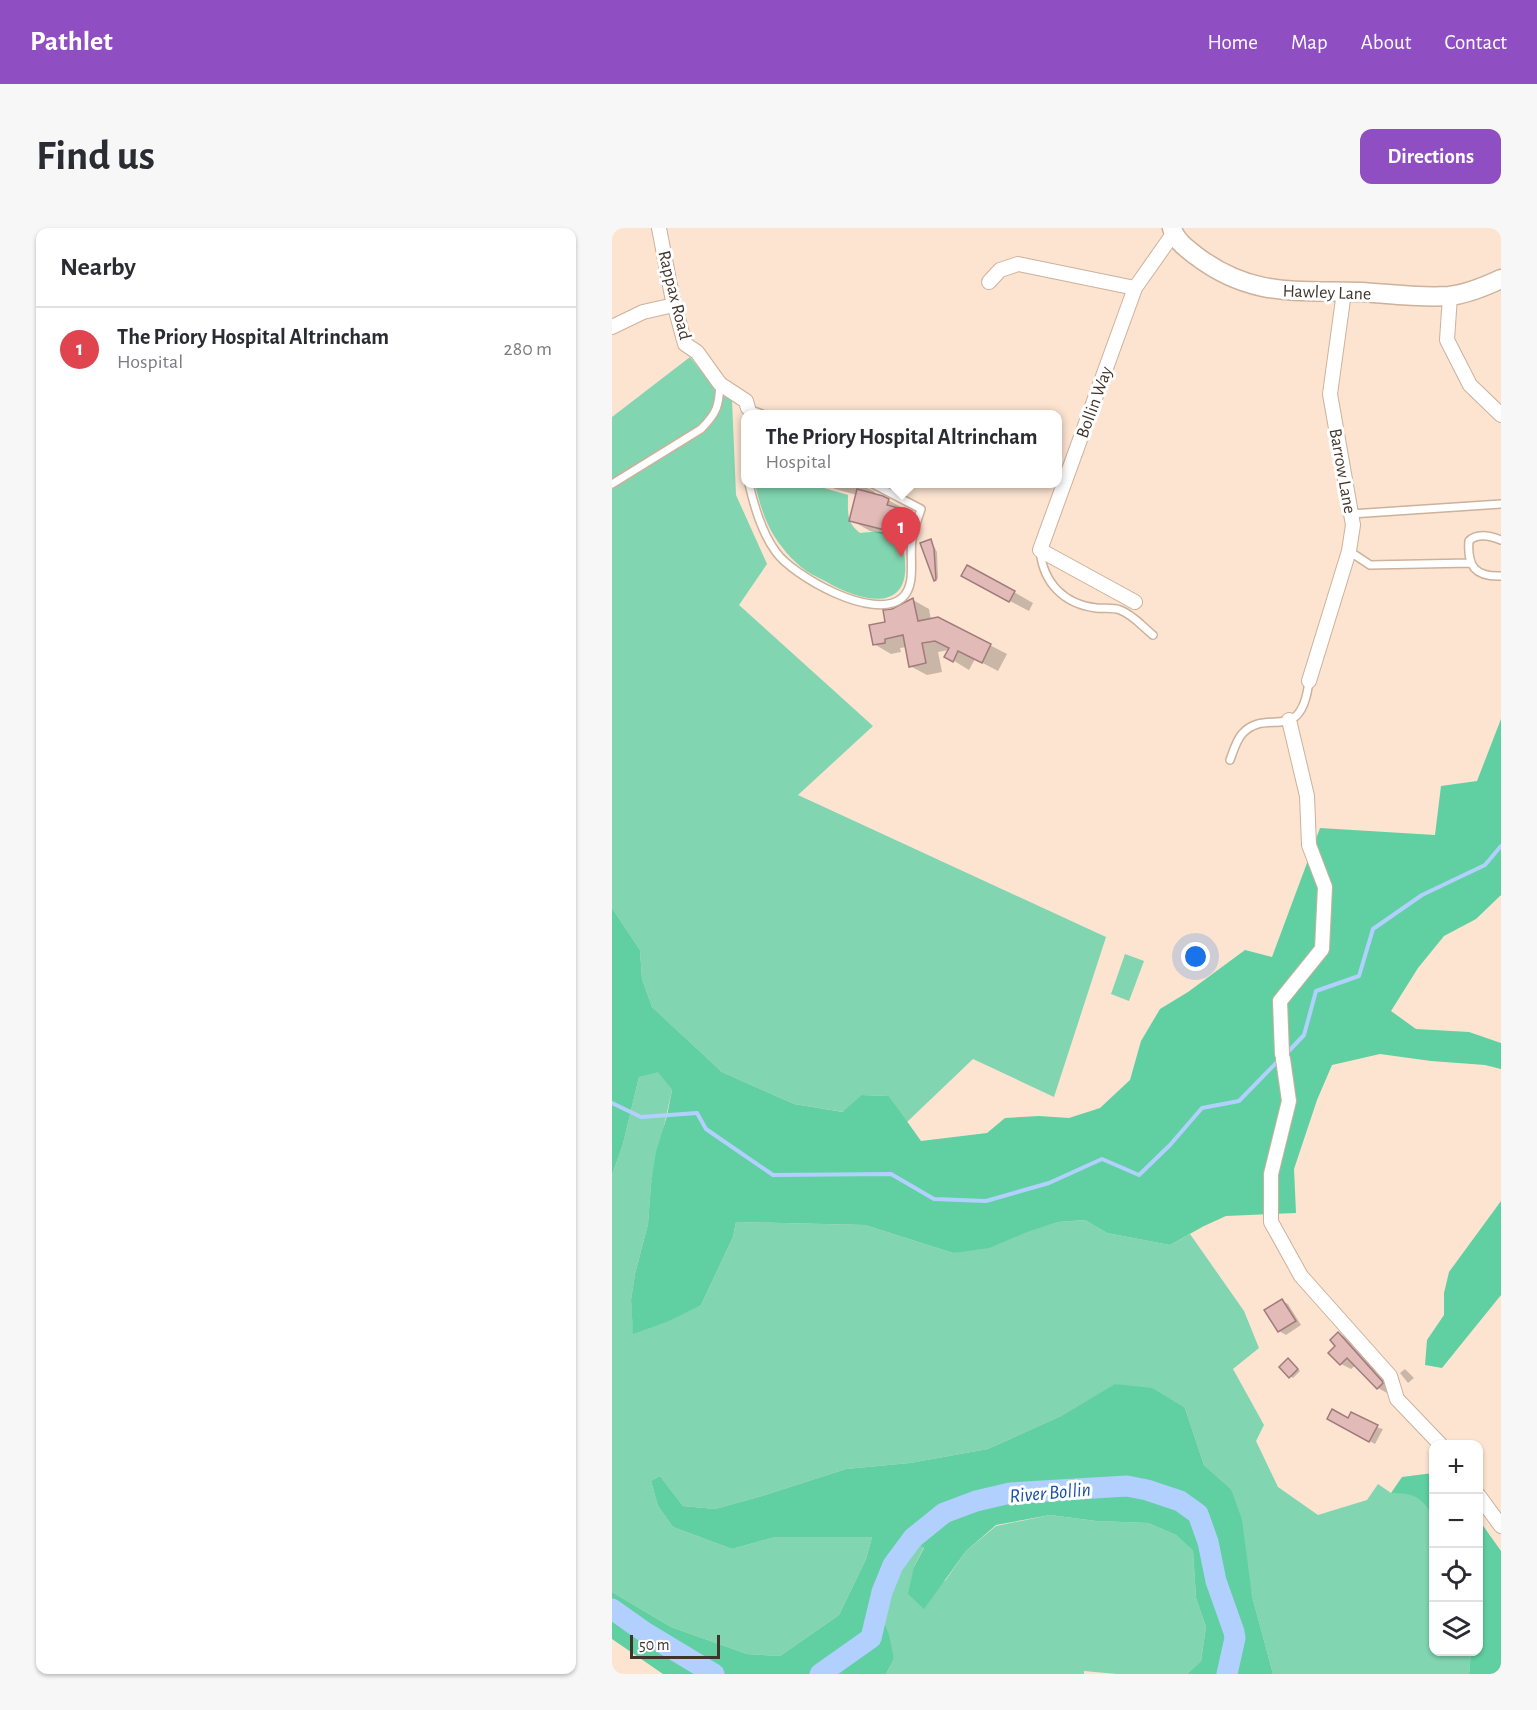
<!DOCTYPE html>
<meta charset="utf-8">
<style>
:root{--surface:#fff;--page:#f7f7f7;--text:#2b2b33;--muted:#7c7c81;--line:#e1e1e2;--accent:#904ec3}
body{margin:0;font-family:"Alegreya Sans",sans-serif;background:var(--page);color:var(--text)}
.controls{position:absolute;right:18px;bottom:18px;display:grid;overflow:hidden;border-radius:12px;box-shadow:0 2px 4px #0004}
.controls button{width:54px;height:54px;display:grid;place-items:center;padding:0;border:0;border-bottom:2px solid var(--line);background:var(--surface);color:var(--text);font:30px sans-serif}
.scale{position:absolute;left:18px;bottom:15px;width:90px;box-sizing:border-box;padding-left:6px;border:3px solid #40352c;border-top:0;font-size:16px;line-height:21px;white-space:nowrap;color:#40352c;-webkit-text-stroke:4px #fff;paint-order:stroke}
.you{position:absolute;left:584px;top:729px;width:21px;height:21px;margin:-15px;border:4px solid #fff;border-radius:50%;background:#1a73e8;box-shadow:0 0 0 9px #1a73e833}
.badge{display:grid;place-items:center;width:39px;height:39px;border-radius:50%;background:var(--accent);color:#fff;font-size:20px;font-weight:700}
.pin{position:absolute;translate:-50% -50px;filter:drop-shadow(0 2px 3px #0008)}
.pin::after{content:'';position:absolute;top:32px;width:21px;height:18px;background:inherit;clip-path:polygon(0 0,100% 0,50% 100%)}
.popup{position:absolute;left:129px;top:182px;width:321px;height:78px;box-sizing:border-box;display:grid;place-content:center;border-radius:12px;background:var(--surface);filter:drop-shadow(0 2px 4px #0005);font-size:20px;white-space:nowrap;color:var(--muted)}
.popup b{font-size:22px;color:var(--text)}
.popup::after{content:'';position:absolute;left:50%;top:100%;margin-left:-12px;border:12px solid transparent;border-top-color:var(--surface)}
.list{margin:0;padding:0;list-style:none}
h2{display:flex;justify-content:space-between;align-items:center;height:78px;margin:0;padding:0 24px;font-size:26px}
h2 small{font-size:20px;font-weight:400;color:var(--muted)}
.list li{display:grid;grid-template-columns:39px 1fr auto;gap:18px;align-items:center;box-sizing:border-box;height:84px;padding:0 24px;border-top:2px solid var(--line)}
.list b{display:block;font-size:22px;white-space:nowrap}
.list p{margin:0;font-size:20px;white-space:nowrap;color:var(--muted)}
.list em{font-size:20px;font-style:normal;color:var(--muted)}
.icon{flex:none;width:33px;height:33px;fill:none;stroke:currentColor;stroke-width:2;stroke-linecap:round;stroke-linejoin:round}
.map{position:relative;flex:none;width:889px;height:1446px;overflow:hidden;border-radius:12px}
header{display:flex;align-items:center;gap:36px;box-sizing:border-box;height:84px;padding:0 30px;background:var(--accent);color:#fff}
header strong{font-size:28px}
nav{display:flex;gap:33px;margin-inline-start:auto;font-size:21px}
.intro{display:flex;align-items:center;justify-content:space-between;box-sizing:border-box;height:144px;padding:0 36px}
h1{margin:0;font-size:42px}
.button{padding:15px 27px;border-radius:12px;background:var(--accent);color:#fff;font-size:21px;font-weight:700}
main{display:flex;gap:36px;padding:0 36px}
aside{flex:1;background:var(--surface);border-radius:12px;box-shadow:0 2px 4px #0004}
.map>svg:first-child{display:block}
</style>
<header>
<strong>Pathlet</strong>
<nav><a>Home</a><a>Map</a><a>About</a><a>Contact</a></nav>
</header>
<div class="intro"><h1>Find us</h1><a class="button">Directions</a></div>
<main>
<aside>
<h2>Nearby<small></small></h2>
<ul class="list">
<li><span class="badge" style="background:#e0444e">1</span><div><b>The Priory Hospital Altrincham</b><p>Hospital</p></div><em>280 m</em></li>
</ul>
</aside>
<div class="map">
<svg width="889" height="1446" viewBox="0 0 889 1446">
<rect width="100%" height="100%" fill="#fce4d1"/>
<!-- green -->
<path fill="#81d5b0" d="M78,129L107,166L120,172L124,267L155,336L127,377L261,498L186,567L494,709L442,869L361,831L295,894L277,868L249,867L232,884L182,876L110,844L40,779L30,751L28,722L0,680V189Z
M143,256H204L212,260L236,267C236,285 234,294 248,305C264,303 275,302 289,311C308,382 261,381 213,353C205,349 196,345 189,339C182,333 175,326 170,319C155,301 148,278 143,256Z
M513,726L532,733L517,773L499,766Z
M46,843L60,862L39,956L36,996L23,1046L19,1072L21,1101L89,1077L121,1009L124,994L253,997L341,1025L446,994L473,992L495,1005L558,1017L578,1006L632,1083L647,1120L621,1141L652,1197L644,1213L666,1259L706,1287L755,1272L766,1256L779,1265H795L810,1271L821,1287L822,1424H859L857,1446H661L640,1368L619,1261L592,1237L573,1180L504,1156L449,1188L376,1221L298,1235L234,1241L150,1268L103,1281L71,1278L48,1248L39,1253L46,1278L61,1299L120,1321L163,1309H260L254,1331L227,1387L168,1428L135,1426L59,1399L0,1364V947L11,916L27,849Z
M438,1287L484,1293L536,1295L564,1307L581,1323L584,1370L594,1399L589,1433L575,1446H505L472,1443V1446H274L282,1431C278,1417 267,1394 267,1381C267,1354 285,1330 301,1310L312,1319L302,1339L333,1353L354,1323L384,1298Z"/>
<!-- forest -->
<path fill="#60cfa2" d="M889,491V667L864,691L832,708L806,740L779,783L804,801L857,804L889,815V841L873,837L819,833L768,826L720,837L705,872L682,941L684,985L614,988L592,998L558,1017L495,1005L473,992L446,994L415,1004L377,1020L341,1025L253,997L124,994L121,1009L89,1077L57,1093L21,1106L19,1072L23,1046L36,996L39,956L44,924L55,888L60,862L46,844L27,849L11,916L0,947V680L28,722L30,751L40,779L110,844L182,876L231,884L249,867L277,868L309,913L375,905L393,890L427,888L457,890L488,880L518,852L529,813L548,781L576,764L633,722L660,729L708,600L823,607L829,558L865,553Z
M889,973V1067L830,1140L813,1137L815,1112L832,1087V1065L837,1044Z
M503,1156L540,1160L573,1180L592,1237L619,1261L630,1292L640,1368L661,1446H575L589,1433L594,1399L584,1370L581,1323L564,1307L536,1295L484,1293L438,1287L384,1297L354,1323L312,1381L296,1366L302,1339L312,1320L301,1310L286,1329L275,1349L267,1382L277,1407L282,1431L274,1446H51L0,1411V1364L59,1399L135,1426L168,1428L227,1387L254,1331L260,1309H163L120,1321L61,1299L46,1278L39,1253L48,1248L71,1278L103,1281L150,1268L234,1241L298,1235L376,1221L449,1188Z
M821,1245V1287C808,1269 803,1265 779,1265L790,1249Z
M867,1292L889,1323V1446H857L859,1424H867Z"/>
<!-- shadow -->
<path fill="#0003" d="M214,256H247L263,264L262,267L271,269L296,283L295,286L309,294L305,306L299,304L297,313L258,303L239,292L245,267L223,261Z
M319,313L325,324L326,351L323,350Z
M371,359L402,364L421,375L417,383Z
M301,372L317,381L319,392L326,390L395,426L386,443L363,431L357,442L334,428L337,422L326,424L330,444L315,447L298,438L295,419L288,420L289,424L279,426L262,416L280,382Z
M670,1073L676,1076L689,1097L674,1107L667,1103L654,1083Z
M727,1105L736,1111L779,1161L775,1165L766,1160L744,1137L739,1141L729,1136L718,1125L725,1118Z
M678,1133L688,1143L681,1150L678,1148Z
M793,1141L802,1150L796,1155L788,1145Z
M717,1191L737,1192L771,1201L763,1216Z"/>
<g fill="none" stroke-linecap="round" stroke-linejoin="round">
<!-- stream -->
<path stroke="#b1d0fe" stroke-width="4" d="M674,826L692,807L704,763L747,748L761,701L810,667L873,637L889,618
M0,875L29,889L85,885L94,901L161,947L279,946L322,971L374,973L437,955L490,931L527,947L558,917L590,880L627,873L668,831"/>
<!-- river -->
<path stroke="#b1d0fe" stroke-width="21" d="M0,1381L34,1405L102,1446
M208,1446L259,1410L270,1364L281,1337L301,1310L332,1285L364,1273L398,1265L515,1258L535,1262L568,1273L586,1286L596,1314L604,1353L622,1404L623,1410L615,1446"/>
</g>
<!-- building -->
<path fill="#e2bab8" stroke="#a07b7a" stroke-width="1.5" d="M245,261L271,268L277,271L275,277L290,281L286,296L280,294L277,303L237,293Z
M319,311L322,321L324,352L322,353L308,315Z
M355,337L403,363L397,374L349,348Z
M301,370L306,393L326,389L379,416L370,435L346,423L341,434L332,429L337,420L323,413L310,415L314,435L297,439L291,407L273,411V415L261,417L257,397L273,394L271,382L280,381Z
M670,1071L684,1093L666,1104L652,1082Z
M726,1104L770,1153L771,1155L765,1161L735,1130L728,1137L716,1125L723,1118L718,1112Z
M676,1130L686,1141L677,1150L667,1139Z
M720,1181L736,1190L739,1184L766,1197L757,1214L715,1191Z"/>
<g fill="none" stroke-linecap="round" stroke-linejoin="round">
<!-- service casing -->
<g stroke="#cdb19a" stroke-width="10">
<path id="service" d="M136,181L150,186
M0,256L89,201C105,185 107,178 108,156
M137,256C142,278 150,305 164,324C181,348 262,394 290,370C305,357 297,329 300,312C301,302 306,291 309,281L261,256
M739,286L889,276
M889,312C879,308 865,305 857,313C855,338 863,349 889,348
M428,322C431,355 452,376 484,380C492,381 500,379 508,382C520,386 531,399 541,407
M737,323L758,337L858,335
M618,532C621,524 624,513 630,506C655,478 689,519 697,453"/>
</g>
<!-- minor casing -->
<g stroke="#cdb19a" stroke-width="16">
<path id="minor" d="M47,0L60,68L73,116L85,124L108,156L134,173L136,180
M377,54L388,42L406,36L523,60
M838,68L835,112L858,157L889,187
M0,99L31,84L62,77
M523,374L428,322L523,60L561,6
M697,453L737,323L741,297L718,166L732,64
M670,826L668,773L710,721L713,659L697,617L695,568L677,492
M671,831L677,873L659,946V994L689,1048L778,1148L785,1171L828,1216
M867,1268L889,1298"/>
</g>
<!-- tertiary casing -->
<g stroke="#cdb19a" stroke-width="21">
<path id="tertiary" d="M560,0C563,12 574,20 583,27C639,70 684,62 749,64C779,66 807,70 837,68C855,66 872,59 889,51"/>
</g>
<!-- service -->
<use href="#service" stroke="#fff" stroke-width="7"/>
<!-- minor -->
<use href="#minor" stroke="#fff" stroke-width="14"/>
<!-- tertiary -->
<use href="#tertiary" stroke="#fff" stroke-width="18"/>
</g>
<g text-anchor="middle" stroke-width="6" stroke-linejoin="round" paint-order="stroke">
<!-- street labels -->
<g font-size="18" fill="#40352c" stroke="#fff">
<text transform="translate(715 64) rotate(2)" y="6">Hawley Lane</text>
<text transform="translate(63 67) rotate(76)" y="6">Rappax Road</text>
<text transform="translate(482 174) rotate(-70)" y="6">Bollin Way</text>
<text transform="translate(731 243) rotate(80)" y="6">Barrow Lane</text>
</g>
<!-- water labels -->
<g font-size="20" font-style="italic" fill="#1551a7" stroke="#fff">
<text transform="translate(438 1264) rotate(-5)" y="7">River Bollin</text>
</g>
</g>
</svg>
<div class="controls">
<button>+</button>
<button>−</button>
<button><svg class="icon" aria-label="locate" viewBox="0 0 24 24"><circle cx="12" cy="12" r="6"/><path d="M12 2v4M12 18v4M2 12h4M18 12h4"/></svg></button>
<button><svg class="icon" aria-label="layers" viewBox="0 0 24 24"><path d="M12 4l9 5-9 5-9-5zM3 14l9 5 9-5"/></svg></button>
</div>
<div class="scale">50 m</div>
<div class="you"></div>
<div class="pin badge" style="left:289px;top:329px;background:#e0444e">1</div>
<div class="popup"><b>The Priory Hospital Altrincham</b>Hospital</div>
</div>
</main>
